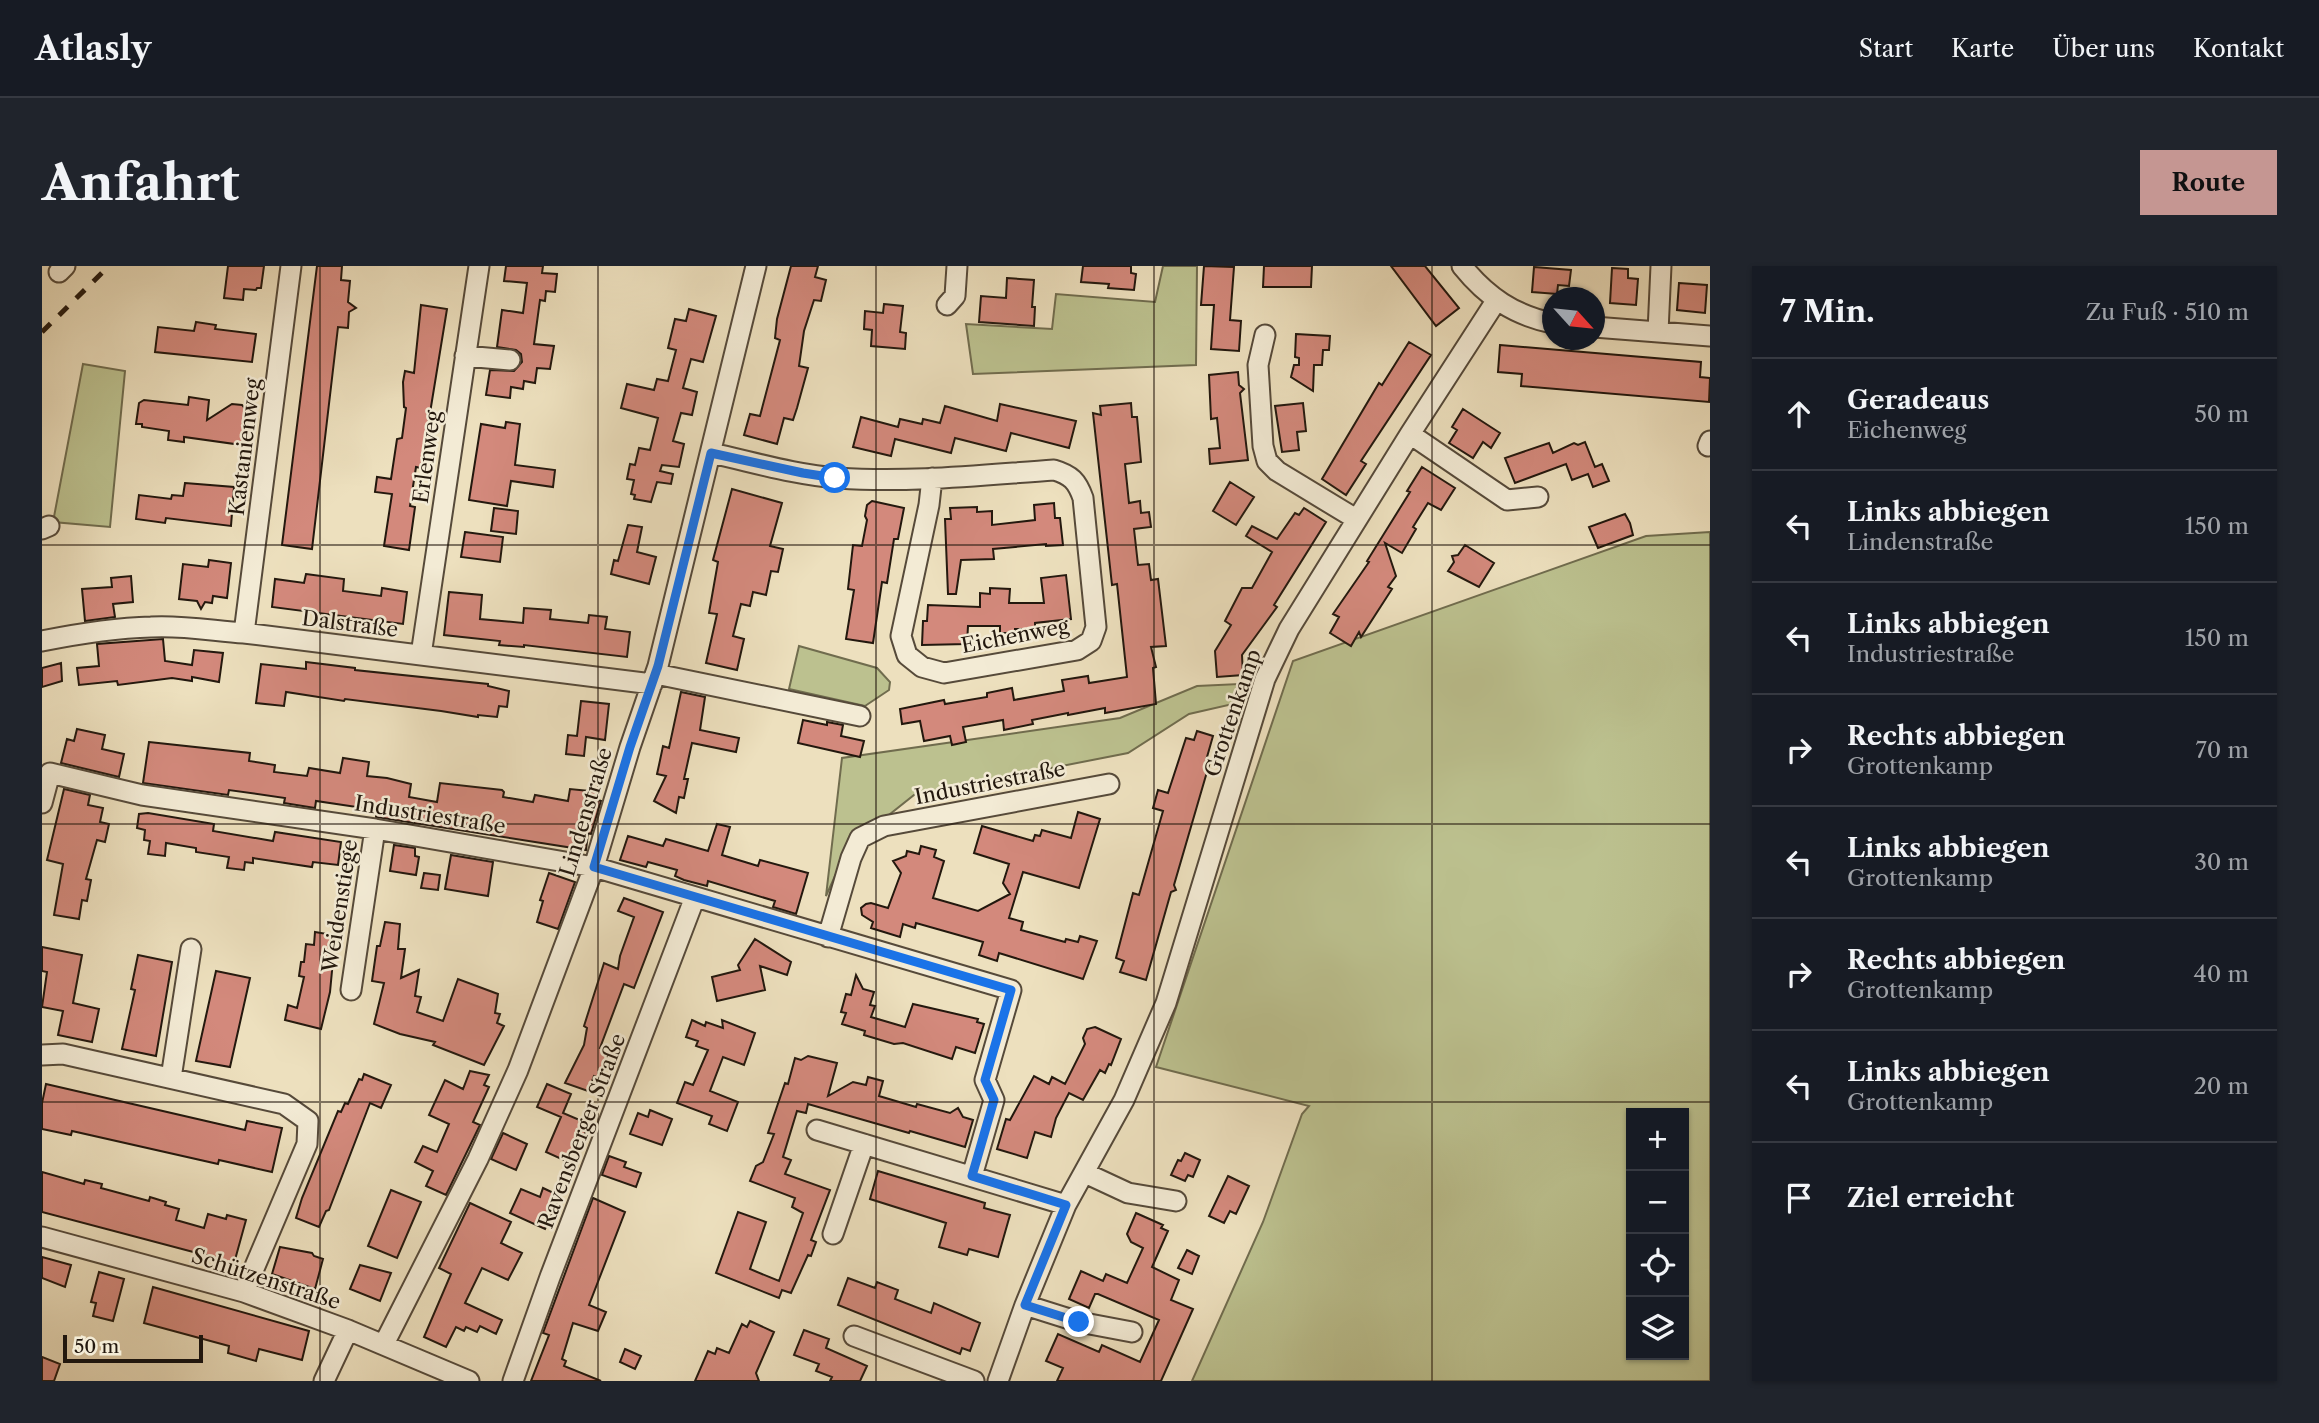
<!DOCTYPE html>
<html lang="de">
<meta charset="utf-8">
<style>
:root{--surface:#171b24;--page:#20242c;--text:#f1f3f6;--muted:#9ea1a6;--line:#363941;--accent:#c59692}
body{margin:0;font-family:"Libre Caslon Text",serif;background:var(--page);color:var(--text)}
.controls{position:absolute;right:21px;bottom:21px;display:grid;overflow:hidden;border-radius:0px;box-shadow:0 2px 5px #0004}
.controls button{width:63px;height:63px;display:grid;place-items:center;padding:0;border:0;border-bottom:2px solid var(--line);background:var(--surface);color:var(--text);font:35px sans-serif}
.compass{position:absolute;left:1500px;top:21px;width:63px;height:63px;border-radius:50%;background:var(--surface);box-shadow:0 2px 5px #0004;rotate:117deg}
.scale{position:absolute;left:21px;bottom:18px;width:140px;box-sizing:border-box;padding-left:7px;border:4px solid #23180e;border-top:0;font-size:19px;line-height:24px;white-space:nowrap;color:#23180e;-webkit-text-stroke:5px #f3ebd5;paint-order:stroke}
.stop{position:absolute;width:21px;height:21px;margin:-16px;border:5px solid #1a73e8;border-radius:50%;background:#fff}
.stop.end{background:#1a73e8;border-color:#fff;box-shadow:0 2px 7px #0008}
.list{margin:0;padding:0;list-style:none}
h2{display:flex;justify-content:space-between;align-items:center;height:91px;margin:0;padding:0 28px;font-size:30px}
h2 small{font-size:23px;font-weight:400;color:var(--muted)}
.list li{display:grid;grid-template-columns:46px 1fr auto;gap:21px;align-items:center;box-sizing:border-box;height:112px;padding:0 28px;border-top:2px solid var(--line)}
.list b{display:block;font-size:26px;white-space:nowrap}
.list p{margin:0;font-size:23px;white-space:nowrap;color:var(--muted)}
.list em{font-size:23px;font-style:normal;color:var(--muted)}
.icon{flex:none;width:38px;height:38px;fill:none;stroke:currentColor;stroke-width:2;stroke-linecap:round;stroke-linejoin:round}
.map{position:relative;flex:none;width:1668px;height:1115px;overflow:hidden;border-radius:0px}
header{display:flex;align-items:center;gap:42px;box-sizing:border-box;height:98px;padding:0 35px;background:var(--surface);border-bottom:2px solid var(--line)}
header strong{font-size:33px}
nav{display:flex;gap:38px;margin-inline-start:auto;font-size:24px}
.intro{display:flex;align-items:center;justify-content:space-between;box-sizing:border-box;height:168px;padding:0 42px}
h1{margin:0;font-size:49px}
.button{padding:18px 32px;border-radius:0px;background:var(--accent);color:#111;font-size:24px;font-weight:700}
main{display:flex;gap:42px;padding:0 42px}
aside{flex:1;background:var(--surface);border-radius:0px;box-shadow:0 2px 5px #0004}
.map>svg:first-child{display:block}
</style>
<header>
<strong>Atlasly</strong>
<nav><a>Start</a><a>Karte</a><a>Über uns</a><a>Kontakt</a></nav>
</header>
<div class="intro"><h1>Anfahrt</h1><a class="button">Route</a></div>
<main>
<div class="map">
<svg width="1668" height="1115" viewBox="0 0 1668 1115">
<rect width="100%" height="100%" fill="#ede0be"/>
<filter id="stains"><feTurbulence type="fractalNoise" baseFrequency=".00286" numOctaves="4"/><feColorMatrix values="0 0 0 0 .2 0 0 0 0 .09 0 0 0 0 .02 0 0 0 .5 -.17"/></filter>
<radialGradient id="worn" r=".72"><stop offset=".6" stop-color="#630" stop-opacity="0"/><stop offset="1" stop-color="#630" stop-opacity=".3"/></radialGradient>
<!-- green -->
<path fill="#bcc18f" stroke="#706c4e" stroke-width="2" fill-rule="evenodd" d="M1121,0H1155L1154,99L931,108L924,58L1010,63L1014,28L1113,36Z
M41,98L83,105L68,261L11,256Z
M1668,266V1115H1150L1221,956L1260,848L1267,840L1114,801L1251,395L1604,270ZM1589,847H1642V1089H1589Z
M757,380L835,402L848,416L847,424L823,440L747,423Z
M1197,418L1191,438L1147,448L1086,487L872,529L818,572L802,590L784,630L800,492L1078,452L1155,420Z"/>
<!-- building -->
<path fill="#d3897c" stroke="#23180e" stroke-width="2" d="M186,0H222L219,22H215L214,24L202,23L201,34L182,32Z
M275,0H300L299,14L308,15L306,36L314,42L307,46L306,62L296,61L270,283L240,279Z
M464,0H501L500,7L515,8L513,26L504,25L503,35L498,34L492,78L512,80L508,103L495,102L493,117L482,115L481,123L469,121L468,132L444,129L448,104L472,105L480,96L479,88L474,84L455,81L460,44L481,47L485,17L462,15Z
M749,0H776L773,11L784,14L779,35L772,34L762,65L757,100L766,102L755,142L751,154L742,152L735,178L702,169L708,148L718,150L738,74L733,72L735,53Z
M1041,0H1089V7L1094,8L1092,24L1066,22L1067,18L1039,16Z
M1162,0L1192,1L1188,54L1199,55L1197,85L1169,83L1172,39H1159Z
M1222,0H1270L1269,21H1221Z
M1349,0H1383L1417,42L1394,60Z
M1492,1L1529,4L1527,20L1516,19L1515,28L1490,26Z
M1570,2L1586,3V12L1596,13L1594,39L1568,37Z
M965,12L992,14L990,41H993L992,60L937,56L939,30L964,32Z
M1637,17L1665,19L1663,47L1635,44Z
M842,38L861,40L858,66L864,67L863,83L829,80L830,64L822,63L823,45L841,47Z
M379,39L405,43L379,202L374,201L368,240L373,241L367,284L342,280L350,228L333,226L335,211L349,213L355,173L360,172L364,142L362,141L361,116L363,105L372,107Z
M647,43L674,50L661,96L649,93L641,122L655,126L650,149L639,147L631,175L642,178L637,201L620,199L618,205L631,208L629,218L615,216L609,236L592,233L593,229L589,228L592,214L585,213L588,198L593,199L597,182L608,184L616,152L579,142L585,118L612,124L615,113L626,115L634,84L626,82L633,53L644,55Z
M154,56L174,59L173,63L214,68L210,96L113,86L116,61L152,65Z
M1254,68L1288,70L1287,84H1281L1280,99H1272L1271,125L1249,111L1252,99H1257V92L1253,91Z
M1367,76L1389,89L1319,195L1324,198L1304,229L1280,213L1337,117L1340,119Z
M1458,79L1659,96L1658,111L1668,112L1667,136L1479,120L1480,108L1456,106Z
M1196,106L1197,119L1202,123L1198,127L1206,194L1168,198L1167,183L1178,182L1175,152L1169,153L1167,109Z
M147,131L167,134L165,154L190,138L200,139L204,144L200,179L142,171V176L126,174L127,165L100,161V158H94L97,137L102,134L146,139Z
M1089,137L1090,151H1095L1099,196L1083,198L1087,237L1098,235L1099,247L1107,246L1109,261L1092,263L1096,299L1107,298L1109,314L1116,313L1124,380L1109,381L1114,401L1111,402L1114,438L1063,447V442L1026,449V447L990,454L991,458L962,464L961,454L921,461L924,476L910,479L908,470L882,475L878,455L860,458L858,443L902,434L903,438L945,431V427L970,422L972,434L1022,425L1020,414L1046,410L1047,417L1085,411L1075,318L1070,319L1051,147L1059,149L1058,140Z
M1261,137L1264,165L1255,166L1257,184L1240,186L1233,140Z
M958,138L1034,155L1027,182L969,167L964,185L913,172L909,187L853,173L849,190L811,181L819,151L856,161L858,153L880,158L881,153L898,157L903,140L955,155Z
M1421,143L1458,167L1449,182L1441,176L1431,192L1407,177L1415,164L1410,161Z
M464,156L478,158L473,199L513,204L511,221L469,215L465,240L427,234L439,158L463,162Z
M1543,176L1553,201L1560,198L1567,215L1551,221L1546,208L1530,214L1524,198L1473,217L1463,192L1507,177L1511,187L1532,177L1536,179Z
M1380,201L1413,222L1399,244L1386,237L1371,261L1374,263L1360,287L1343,277L1354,310L1346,321L1350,323L1319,371L1317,366L1309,380L1288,367L1297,351L1291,348L1327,296L1325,295L1368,226L1365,225Z
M1188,216L1212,231L1194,259L1171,245Z
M143,217L192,221L189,260L124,252L123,257L94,253L97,229L129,233L130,229L141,230Z
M690,223L740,237L728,280L741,283L736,306L729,305L724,329L711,326L708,340L699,338L691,370L702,373L695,404L664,397L675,348L667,347L676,296L671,294Z
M830,235L862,242L856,273H852L845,317L840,316L831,377L804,373L812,324L806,323L811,279L820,280L825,254L823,250L825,239Z
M1012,237L1013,252H1018L1021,279L1004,280V278L951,283L952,293L919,294L914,328H906L903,253H909L908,242L935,241V246L950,245V259L993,254L992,239Z
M452,242L476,245L474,268L449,265Z
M1262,242L1284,256L1232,339L1235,341L1200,389L1201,409L1175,411L1173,385L1189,359L1183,355L1200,322H1210L1230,286L1204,270L1210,260L1235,273L1253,247L1257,249Z
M1583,248L1588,257L1591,269L1556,282L1547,261Z
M586,259L600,261L595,286L614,291L607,318L569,308L572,294L576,295Z
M423,266L461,271L458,296L419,291Z
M1423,279L1452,297L1437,321L1406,305L1412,296L1410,290L1416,289Z
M167,294L189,297L185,332L171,330L170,337L163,336L159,343L155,335L137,333L141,298L166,301Z
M264,308L302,313L301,325L339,330L340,322L365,326L361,358L230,341L233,313L262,317Z
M1024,309L1029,353L993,357V363H973V367H958V360H926L925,378L880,379L881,355H885L886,339L938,341V327L948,328V322L968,323L967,337H1002L999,312Z
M89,310L91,336L71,338L73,351L43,355L40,323L70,321L69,312Z
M407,326L440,329L438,353L481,357L482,342L509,344L508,353L546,357L547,349L565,351L563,363L588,366L585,391L482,379V381L457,379L458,375L402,369Z
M121,373L123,395L150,399L152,384L181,387L177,416L150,411V415L130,412L76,419L75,415L37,419L35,402L57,400L55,378Z
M264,396L313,402V404L446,418V420L467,425L465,441L457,440L455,451L436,449V451L399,445L303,433L302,435L244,426L242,440L214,437L219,398L264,403Z
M19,397L20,415L0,421V402Z
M639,426L663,431L658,464L697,472L694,486L650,477L642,513H646L642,532L637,531L634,547L612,535L624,510L615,508L617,499L621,480L627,482Z
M539,435L567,438L563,474L544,471L542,490L524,488L526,469L535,470Z
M761,454L785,459V456L801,459L799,470L822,475L818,491L756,477Z
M35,463L63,469L60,483L82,488L77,511L19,497L25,473L32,475Z
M1155,465L1171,470L1163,498L1167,499L1132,619L1134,624L1129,626L1104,714L1078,706L1082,695L1074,692L1091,627L1097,629L1121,545L1111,542L1116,524L1126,527L1144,472L1152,474Z
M107,476L208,487L207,495L233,499L232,506L265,510L267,502L298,507L301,492L327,496L325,510L345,512L369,518L367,531L395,536L398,517L460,524L462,526L461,531L491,536L493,529L526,535L528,523L557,526L556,534L559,535L549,568L546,567L544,584L334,551L335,544L274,535L273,542L242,537L243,532L187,524L186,529L101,517Z
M22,523L48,529L46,539L61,542L58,556L67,558L63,576L55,574L44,613L49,614L45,635L40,634L37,653L12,649L21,598L5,594Z
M1036,546L1058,553L1037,622L981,606L967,652L981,656L979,664L1023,676L1024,673L1036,676L1038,670L1055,675L1041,713L957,687L955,695L937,689L941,676L874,657L873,662L861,658L858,671L829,662L831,656L820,649L819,642L824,638L829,637L846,642L859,607L851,595L864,590L865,585L877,588L879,580L894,584L892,591L902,595L891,632L936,645L968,628L961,617L967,598L932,587L940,560L991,575L993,569L998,570L1000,564L1029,572Z
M106,547L172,558L171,565L231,575L233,566L299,576L296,599L271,596L270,601L211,592V597L203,596L202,604L185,602L187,591L154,586V582L124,577L123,590L106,588L108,575L102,574L103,564L95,562L97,548Z
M675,558L688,561L680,589L716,600L718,594L766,607L754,648L731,641L733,635L666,615L665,620L642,614L633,610L635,604L606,596L604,601L578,594L586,570L621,580L624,573L666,585Z
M352,579L373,582V590L377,591L374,609L348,605Z
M409,589L451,596L446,630L403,623Z
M382,607L398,609L396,624L379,622Z
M507,607L533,616L516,663L495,656L501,635L498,634Z
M582,632L621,646L592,722L582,718L558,782L569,787L557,812L552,810L546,825L523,817L542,779L545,762L542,760L562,697L576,703L578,690L592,651L576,645Z
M343,656L358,658L356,683H363L359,712L377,704L373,730L379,731L375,746L401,755L416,713L456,728L453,747L458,748L455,757L462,760L442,799L391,779L393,776L358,768L332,758L342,717L330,715L335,680H338Z
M273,666L297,670L295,684H292L288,726L279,763L243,754L246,739L255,742L262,711L257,710L259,696H262L264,678L272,679Z
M713,673L749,696L745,709L718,700L723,724L675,735L670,711L698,704L696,699Z
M0,681L40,689L31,737L57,743L50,776L16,769L21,745L0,741L5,706L0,705Z
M96,689L130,696L114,790L80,783L93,724L89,723Z
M174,705L208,712L188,801L154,795Z
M814,709L821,723L832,726L828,739L833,740L829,751L863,761L871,738L936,753L935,756L942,758L933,787L914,781L910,793L861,777L852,778L822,769L823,765L800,758L804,747L799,746L804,728L809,729Z
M650,754L663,760L664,756L681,762L680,754L713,767L702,799L681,791L668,825L696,836L685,865L667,858L670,850L635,837L643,816L651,819L666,784L654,780L656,775L644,771Z
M1053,761L1079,773L1069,799L1067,798L1063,807L1058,804L1041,834L1027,827L1014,852L1009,871L993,866L985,892L955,883L964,853L968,854L992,810L1007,818L1010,811L1023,818L1043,778L1041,772L1045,763Z
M766,790L795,797L786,830L811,816L824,819L826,811L841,815L837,830L874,841L875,838L908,847L916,842L921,851L931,854L923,881L868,865L867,867L766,838L764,847L755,845L741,891L749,894L743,908L788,924L769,974L774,976L769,990L766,989L749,1027L740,1024L737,1032L674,1007L696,946L724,956L708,1003L737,1015L761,947L750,941L753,932L708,915L714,900L721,896L732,868L726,867L743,817L746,818L753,792L759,794Z
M428,805L447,809L442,819L447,821L431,856L438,859L404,929L384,920L391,905L373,896L381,880L395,886L407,858L387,849L403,814L421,823Z
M322,808L349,819L339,842L328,837L287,944L284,945L277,961L254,952L260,932L296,845L299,846L303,837L306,838L317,813L320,814Z
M4,818L203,864L205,855L240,862L230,906L177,894L176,898L30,865L29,869L0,863V837Z
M505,818L529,828L521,847L547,858L540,875L535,873L526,896L504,886L519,851L495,841Z
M608,844L630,853L620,879L588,868L596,847L606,851Z
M461,867L485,878L474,904L449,893Z
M1143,887L1158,894L1151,911L1146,909L1143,915L1129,909L1136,894L1139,895Z
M567,890L584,896L582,901L599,907L594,921L560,909Z
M836,905L943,937L942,942L968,949L956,991L927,983L925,989L897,981L904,957L828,933Z
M0,906L42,918L43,914L60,918L59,922L107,935L108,931L124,936L123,939L137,943L134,954L162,962L166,948L184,953L185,949L204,954L191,1001L173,996L174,992L0,946Z
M1186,910L1207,920L1194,948L1188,945L1182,957L1167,950Z
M501,922L518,930L503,963L468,947L479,923L498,931Z
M349,924L379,936L355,992L326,980Z
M551,932L583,946L547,1039L564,1046L556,1065L531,1057L520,1093L524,1095L522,1100L559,1115H489L507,1069L501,1067Z
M428,937L469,956L459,977L480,987L466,1014L440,1002L423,1037L460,1054L454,1068L438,1060L435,1066L424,1061L422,1065L414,1061L404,1081L382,1071L409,1008L397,1002Z
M1094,947L1121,959L1119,962L1126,965L1110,1001L1137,1014L1129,1034L1151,1043L1119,1115H1015L1021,1102L1004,1095L1016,1068L1057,1086L1060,1079L1098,1096L1117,1054L1056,1028H1053L1047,1042L1027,1033L1039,1005L1061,1015L1064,1008L1085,1017L1101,982L1089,976L1085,968Z
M238,981L270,987L272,990L281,993L273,1023L230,1008Z
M1145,984L1157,990L1150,1008L1136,1002Z
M0,991L29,999L23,1021L0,1012Z
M318,999L349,1007L338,1035L308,1023Z
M57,1006L82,1013L71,1055L51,1050L54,1037L49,1036Z
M806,1012L833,1022L835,1016L856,1024L853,1033L889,1047L892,1037L938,1057L928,1085L920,1082L918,1088L796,1039Z
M111,1021L267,1065L260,1094L217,1083L214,1095L186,1087L187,1080L102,1057Z
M708,1055L732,1066L714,1107L717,1115H653L666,1085L673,1088L675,1082L687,1087L700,1058L705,1061Z
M762,1064L787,1073L784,1082L825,1100L818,1115H788L790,1111L774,1105L777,1098L752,1089Z
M583,1083L599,1090L593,1103L578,1096Z
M0,1091L18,1098L12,1115H0Z"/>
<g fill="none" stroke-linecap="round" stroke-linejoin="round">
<!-- minor casing -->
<g stroke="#564a3a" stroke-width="23">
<path id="minor" d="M1420,0C1445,31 1472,49 1510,57
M17,6L23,0
M905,39L913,30L915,0
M1552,61L1668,70
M1616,66L1619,0
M1223,69L1216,99L1221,180L1225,195L1235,205L1314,253
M423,90L468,94
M1368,168L1465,234L1496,231
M1666,180L1668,175
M669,187C711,196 753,209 796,212C868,217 940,209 1012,204C1029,209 1035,215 1041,232L1054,361L1049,375L1035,384L902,407L880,401L865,389L859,370L887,239L890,212
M0,263L7,260
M202,367L249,0
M0,375C35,368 73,362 109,361C140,359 172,365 202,367L610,418
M379,389L437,0
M614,408L818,450
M0,537L8,507L100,529L333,563L552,601L969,724L943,814L952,834L930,910
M786,671L809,592L818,572L842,560L1067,518
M309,724L333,563
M0,789L21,788L242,838L266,855L265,878L202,1026
M129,812L149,683
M775,864L1024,939
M1043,907L1086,927L1134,935
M791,968L822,878
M0,971L202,1026L306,1064L427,1115
M983,1039L1037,1056L1090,1066
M812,1070L932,1115
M342,1078L436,893L476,804L552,601L588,481L616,400L714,0
M282,1115L306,1064
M471,1115L508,1011L653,631
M956,1115L983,1039L1024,939L1082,834L1124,737L1223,413L1247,363L1368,168L1454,35"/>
</g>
<!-- minor -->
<use href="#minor" stroke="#f3ebd5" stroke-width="19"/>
<!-- rail -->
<path stroke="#23180e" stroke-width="5" stroke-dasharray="12 12" stroke-linecap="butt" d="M0,66L67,0"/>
</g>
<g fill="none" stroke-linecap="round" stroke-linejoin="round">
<!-- route -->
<path stroke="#1a73e8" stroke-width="9" d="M793,212L761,207L669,187L616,400L588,481L552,601L969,724L943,814L952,834L930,910L1024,939L983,1039L1037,1056"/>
</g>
<!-- grid -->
<path fill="none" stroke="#23180e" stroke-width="2" stroke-opacity="0.55" d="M278,0V1115M556,0V1115M834,0V1115M1112,0V1115M1390,0V1115M0,279H1668M0,558H1668M0,836H1668"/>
<g text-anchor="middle" stroke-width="5" stroke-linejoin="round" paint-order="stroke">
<!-- street labels -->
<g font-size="21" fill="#23180e" stroke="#f3ebd5">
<text transform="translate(203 181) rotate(-83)" y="7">Kastanienweg</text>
<text transform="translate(385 191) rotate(-82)" y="7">Erlenweg</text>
<text transform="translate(308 358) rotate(7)" y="7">Dalstraße</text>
<text transform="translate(973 370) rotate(-11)" y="7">Eichenweg</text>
<text transform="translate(1191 447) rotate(-71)" y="7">Grottenkamp</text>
<text transform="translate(948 517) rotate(-11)" y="7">Industriestraße</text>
<text transform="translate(544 546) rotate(-73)" y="7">Lindenstraße</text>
<text transform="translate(388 549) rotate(9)" y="7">Industriestraße</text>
<text transform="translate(298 640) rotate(-81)" y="7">Weidenstiege</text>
<text transform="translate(540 865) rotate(-69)" y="7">Ravensberger Straße</text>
<text transform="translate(224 1013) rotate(18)" y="7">Schützenstraße</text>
</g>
</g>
<rect width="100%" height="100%" filter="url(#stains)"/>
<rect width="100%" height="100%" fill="url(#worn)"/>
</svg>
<div class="controls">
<button>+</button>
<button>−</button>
<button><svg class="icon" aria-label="locate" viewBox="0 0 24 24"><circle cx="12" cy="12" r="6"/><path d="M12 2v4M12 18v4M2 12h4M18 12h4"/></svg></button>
<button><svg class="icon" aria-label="layers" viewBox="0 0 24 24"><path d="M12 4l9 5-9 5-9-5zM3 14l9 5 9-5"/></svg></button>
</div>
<svg class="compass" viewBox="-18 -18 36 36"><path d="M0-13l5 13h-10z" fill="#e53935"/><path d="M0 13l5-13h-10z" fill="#9ea1a6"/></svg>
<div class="scale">50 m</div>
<div class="stop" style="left:793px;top:212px"></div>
<div class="stop end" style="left:1037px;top:1056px"></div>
</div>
<aside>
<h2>7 Min.<small>Zu Fuß · 510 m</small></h2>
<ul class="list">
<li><svg class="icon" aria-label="ahead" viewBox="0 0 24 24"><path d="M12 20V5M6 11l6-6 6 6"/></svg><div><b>Geradeaus</b><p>Eichenweg</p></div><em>50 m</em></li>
<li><svg class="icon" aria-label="left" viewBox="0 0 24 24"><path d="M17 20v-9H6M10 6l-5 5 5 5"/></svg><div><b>Links abbiegen</b><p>Lindenstraße</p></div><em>150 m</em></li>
<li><svg class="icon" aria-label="left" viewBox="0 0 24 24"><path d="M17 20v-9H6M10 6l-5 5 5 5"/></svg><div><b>Links abbiegen</b><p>Industriestraße</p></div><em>150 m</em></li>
<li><svg class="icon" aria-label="right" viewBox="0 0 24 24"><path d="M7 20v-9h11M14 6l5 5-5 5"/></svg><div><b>Rechts abbiegen</b><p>Grottenkamp</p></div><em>70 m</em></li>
<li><svg class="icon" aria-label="left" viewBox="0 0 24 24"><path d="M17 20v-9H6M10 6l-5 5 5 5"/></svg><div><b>Links abbiegen</b><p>Grottenkamp</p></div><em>30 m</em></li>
<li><svg class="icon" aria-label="right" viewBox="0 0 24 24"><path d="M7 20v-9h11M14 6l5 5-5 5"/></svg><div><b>Rechts abbiegen</b><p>Grottenkamp</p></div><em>40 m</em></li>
<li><svg class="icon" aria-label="left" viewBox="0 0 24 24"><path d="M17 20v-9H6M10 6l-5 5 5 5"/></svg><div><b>Links abbiegen</b><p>Grottenkamp</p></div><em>20 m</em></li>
<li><svg class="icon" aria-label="arrive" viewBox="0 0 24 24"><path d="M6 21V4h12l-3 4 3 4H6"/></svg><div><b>Ziel erreicht</b></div></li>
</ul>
</aside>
</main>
